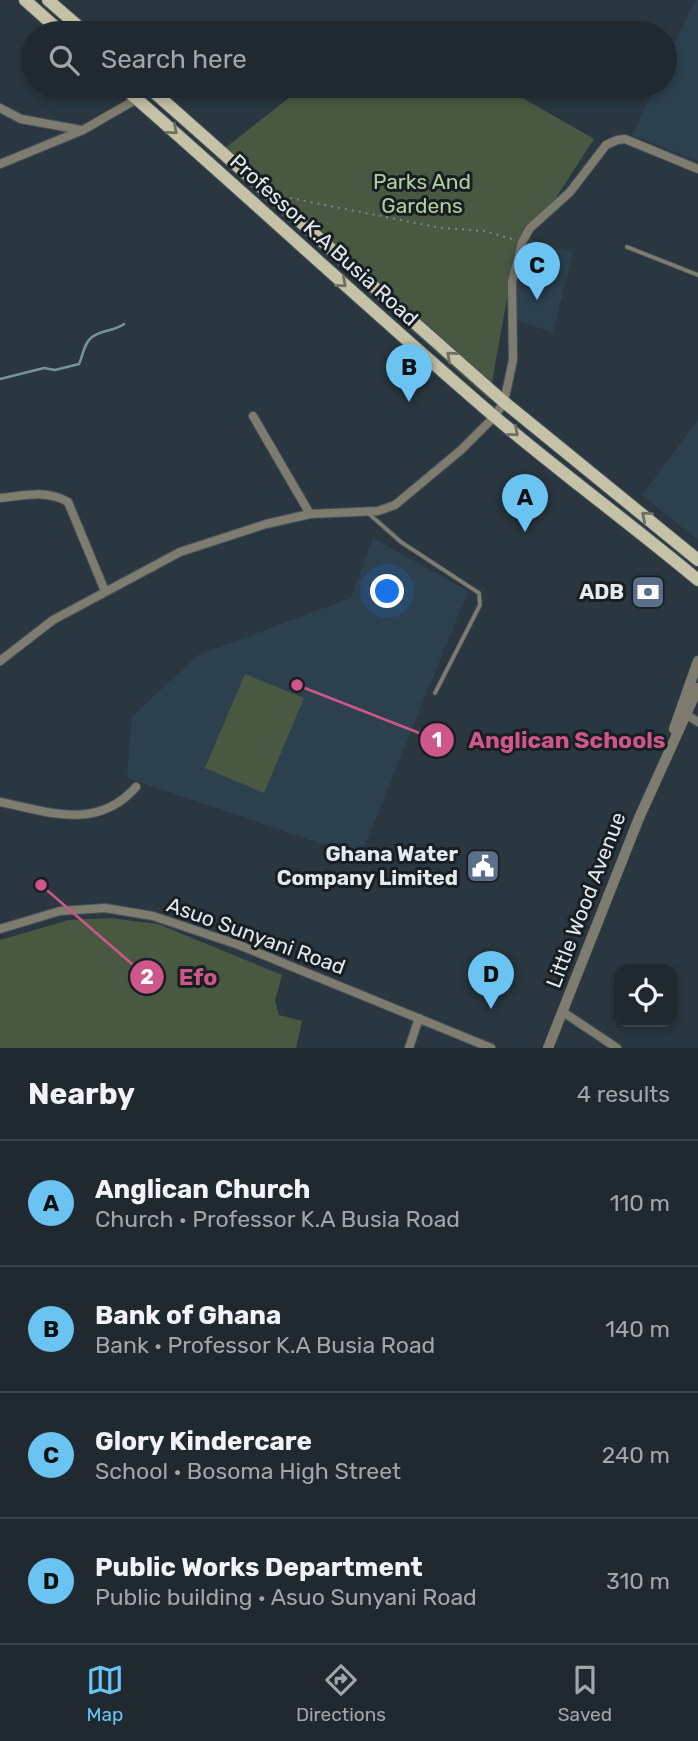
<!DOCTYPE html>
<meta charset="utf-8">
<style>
:root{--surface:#202930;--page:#2d353c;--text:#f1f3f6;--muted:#a2a6ab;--line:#3d454c;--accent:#6ac3f1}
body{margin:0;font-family:Rubik,sans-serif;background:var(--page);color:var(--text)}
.controls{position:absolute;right:21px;bottom:21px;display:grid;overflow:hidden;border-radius:14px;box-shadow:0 4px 10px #0003}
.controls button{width:63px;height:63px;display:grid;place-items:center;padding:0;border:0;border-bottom:2px solid var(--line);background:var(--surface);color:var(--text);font:35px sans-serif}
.you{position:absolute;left:388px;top:592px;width:24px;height:24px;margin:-18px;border:5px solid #fff;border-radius:50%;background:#1a73e8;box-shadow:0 0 0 10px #1a73e833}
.badge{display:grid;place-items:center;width:46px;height:46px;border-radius:50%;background:var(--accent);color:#111;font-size:23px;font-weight:700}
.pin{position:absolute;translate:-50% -58px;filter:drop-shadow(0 2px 4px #0008)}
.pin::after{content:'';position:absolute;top:37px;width:24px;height:21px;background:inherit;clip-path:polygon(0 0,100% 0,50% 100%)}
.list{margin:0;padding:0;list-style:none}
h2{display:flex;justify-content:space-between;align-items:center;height:91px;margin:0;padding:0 28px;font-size:30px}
h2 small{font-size:23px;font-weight:400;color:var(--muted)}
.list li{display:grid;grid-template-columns:46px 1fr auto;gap:21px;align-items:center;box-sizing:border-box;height:126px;padding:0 28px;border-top:2px solid var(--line)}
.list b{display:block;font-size:26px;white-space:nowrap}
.list p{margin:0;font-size:23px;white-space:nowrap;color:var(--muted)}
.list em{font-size:23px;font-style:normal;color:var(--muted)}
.icon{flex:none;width:38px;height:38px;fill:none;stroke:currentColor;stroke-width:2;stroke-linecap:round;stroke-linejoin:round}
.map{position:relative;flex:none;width:698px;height:1048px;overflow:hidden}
.search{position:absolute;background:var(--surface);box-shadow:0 4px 10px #0003;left:21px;right:21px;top:21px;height:77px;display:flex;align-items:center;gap:18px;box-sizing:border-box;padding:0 24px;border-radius:38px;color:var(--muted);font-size:26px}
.sheet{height:595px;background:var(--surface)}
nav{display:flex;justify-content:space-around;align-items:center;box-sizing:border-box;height:98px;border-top:2px solid var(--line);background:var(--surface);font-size:19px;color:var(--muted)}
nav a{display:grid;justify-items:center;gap:4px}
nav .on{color:var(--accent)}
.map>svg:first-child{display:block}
</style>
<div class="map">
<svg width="698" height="1048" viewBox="0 0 698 1048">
<rect width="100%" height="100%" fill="#2a3740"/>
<!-- built -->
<path fill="#2d404e" d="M695,0H698V161L632,135L655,86H665V66Z
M527,238L573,252L553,333L515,319L513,281Z
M698,420V540L642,495Z
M373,538L468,591L360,857L127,778L132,716L198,655L351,598Z"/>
<!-- green -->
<path fill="#495941" d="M304,86H502L594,139L548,210L521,239L511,276L489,399L215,156Z
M245,674L304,698L264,793L205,768Z
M110,918L158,924L282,975L275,1001L279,1015L302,1021L296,1048H0V940L69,920Z"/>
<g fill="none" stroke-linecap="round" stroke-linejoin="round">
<!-- stream -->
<path stroke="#769399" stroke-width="2.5" d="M0,379L44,368L55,370L79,364C83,355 84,343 92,337C101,330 115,331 124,324"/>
<!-- service casing -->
<g stroke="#47545c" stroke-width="5">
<path id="service" d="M627,247L698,275
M368,513L401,542L479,593L480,605L435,693"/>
</g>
<!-- minor casing -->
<g stroke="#47545c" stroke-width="10">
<path id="minor" d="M0,108L21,119L81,130
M0,164L83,130L137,99
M253,416L310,514
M0,498C23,496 47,489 68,502L105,591
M0,661L53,620L180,552L266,524L310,514L378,511L395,505L461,450L495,416L504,402L513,360L512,282L522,242L530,228L570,192L606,145L617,140L625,139L698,169
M687,715L698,722
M0,802C49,812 97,831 136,787
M0,929L60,911L105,908L153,916L239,945L491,1048
M563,1012L617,1048
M409,1048L419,1018"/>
</g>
<!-- tertiary casing -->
<g stroke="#47545c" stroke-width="11">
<path id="tertiary" d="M674,729L698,661
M548,1048L639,818L698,688"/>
</g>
<!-- primary casing -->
<g stroke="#47545c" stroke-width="14">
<path id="primary" d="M25,0L62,33
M48,0L86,33
M122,86C247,195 369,309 495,417C561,473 631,524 698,580
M147,86L504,402L698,560"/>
</g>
<!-- path -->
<path stroke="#78838b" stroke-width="2" stroke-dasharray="2 5" stroke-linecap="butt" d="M290,198L441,228L485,231L515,240"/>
<!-- service -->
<use href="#service" stroke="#7e7c6f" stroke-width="3.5"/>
<!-- minor -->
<use href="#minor" stroke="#7e7c6f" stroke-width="8"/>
<!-- tertiary -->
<use href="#tertiary" stroke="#7e7c6f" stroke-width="10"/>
<!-- primary -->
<use href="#primary" stroke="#c6c2a7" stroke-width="12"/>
</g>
<!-- one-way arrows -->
<defs><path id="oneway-chevron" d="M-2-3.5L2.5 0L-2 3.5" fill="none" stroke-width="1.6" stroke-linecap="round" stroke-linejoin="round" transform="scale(1.75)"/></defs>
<g stroke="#6f7064">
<use href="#oneway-chevron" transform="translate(173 130) rotate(41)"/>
<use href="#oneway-chevron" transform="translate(342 283) rotate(41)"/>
<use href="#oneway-chevron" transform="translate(451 356) rotate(-139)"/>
<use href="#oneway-chevron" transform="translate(514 432) rotate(40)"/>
<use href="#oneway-chevron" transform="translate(646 516) rotate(-140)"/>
</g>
<!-- icons -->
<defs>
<g id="bank-square" transform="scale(1.75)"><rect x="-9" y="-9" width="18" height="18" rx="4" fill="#5c6f8a" stroke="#181e22"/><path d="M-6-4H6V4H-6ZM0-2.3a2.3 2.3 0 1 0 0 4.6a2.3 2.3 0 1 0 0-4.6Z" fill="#fff"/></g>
<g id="civic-square" transform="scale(1.75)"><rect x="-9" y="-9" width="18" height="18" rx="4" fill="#5c6f8a" stroke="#181e22"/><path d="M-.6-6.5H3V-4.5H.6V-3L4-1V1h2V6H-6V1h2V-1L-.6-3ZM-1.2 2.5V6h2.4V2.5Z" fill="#fff"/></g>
</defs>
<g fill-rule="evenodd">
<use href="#bank-square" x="648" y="592"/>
<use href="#civic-square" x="483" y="866"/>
</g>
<g text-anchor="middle" stroke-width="6" stroke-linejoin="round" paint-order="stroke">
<!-- park labels -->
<g font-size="21" fill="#aecf9e" stroke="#181e22">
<text x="422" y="189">Parks And<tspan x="422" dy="24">Gardens</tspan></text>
</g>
<!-- street labels -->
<g font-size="21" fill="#e2eaf0" stroke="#181e22">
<text transform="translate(324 240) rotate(42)" y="7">Professor K.A Busia Road</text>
<text transform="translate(586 900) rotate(-69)" y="7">Little Wood Avenue</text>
<text transform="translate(256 936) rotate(20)" y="7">Asuo Sunyani Road</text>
</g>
<!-- poi labels -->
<g font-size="21" font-weight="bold" fill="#e2eaf0" stroke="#181e22" text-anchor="end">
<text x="624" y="599">ADB</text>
<text x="458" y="861">Ghana Water<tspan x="458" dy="24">Company Limited</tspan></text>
</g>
</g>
<!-- callouts -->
<path fill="none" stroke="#cc5788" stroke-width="2.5" d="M297 685L437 740M41 885L147 977"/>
<g fill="#cc5788" stroke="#181e22" stroke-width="2.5">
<circle cx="297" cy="685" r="7"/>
<circle cx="41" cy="885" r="7"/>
<circle cx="437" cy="740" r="18"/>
<circle cx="147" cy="977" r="18"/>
</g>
<g font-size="21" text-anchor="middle" font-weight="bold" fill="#fff">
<text x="437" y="747">1</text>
<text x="147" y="984">2</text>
</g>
<g font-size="23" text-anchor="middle" font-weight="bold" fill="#cc5788" stroke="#181e22" stroke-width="6" stroke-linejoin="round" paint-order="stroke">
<text x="567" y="748">Anglican Schools</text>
<text x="198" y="985">Efo</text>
</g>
</svg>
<div class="controls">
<button><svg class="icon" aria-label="locate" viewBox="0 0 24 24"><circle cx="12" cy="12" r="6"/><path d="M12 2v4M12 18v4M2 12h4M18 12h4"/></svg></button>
</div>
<div class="you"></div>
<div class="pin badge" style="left:525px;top:532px">A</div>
<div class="pin badge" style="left:409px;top:402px">B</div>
<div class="pin badge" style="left:537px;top:300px">C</div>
<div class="pin badge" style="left:491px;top:1009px">D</div>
<div class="search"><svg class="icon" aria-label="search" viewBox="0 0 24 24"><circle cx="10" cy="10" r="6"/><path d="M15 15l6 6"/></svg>Search here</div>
</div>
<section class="sheet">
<h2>Nearby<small>4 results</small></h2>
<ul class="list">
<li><span class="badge">A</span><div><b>Anglican Church</b><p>Church · Professor K.A Busia Road</p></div><em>110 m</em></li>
<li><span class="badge">B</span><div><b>Bank of Ghana</b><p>Bank · Professor K.A Busia Road</p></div><em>140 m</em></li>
<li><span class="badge">C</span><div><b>Glory Kindercare</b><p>School · Bosoma High Street</p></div><em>240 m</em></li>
<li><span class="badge">D</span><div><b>Public Works Department</b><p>Public building · Asuo Sunyani Road</p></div><em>310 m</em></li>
</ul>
</section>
<nav>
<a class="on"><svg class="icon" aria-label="map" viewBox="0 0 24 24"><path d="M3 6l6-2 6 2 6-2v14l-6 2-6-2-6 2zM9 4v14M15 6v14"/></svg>Map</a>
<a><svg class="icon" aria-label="directions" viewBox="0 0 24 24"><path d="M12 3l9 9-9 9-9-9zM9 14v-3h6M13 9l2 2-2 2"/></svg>Directions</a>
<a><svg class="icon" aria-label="saved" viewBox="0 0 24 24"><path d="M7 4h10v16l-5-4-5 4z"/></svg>Saved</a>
</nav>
